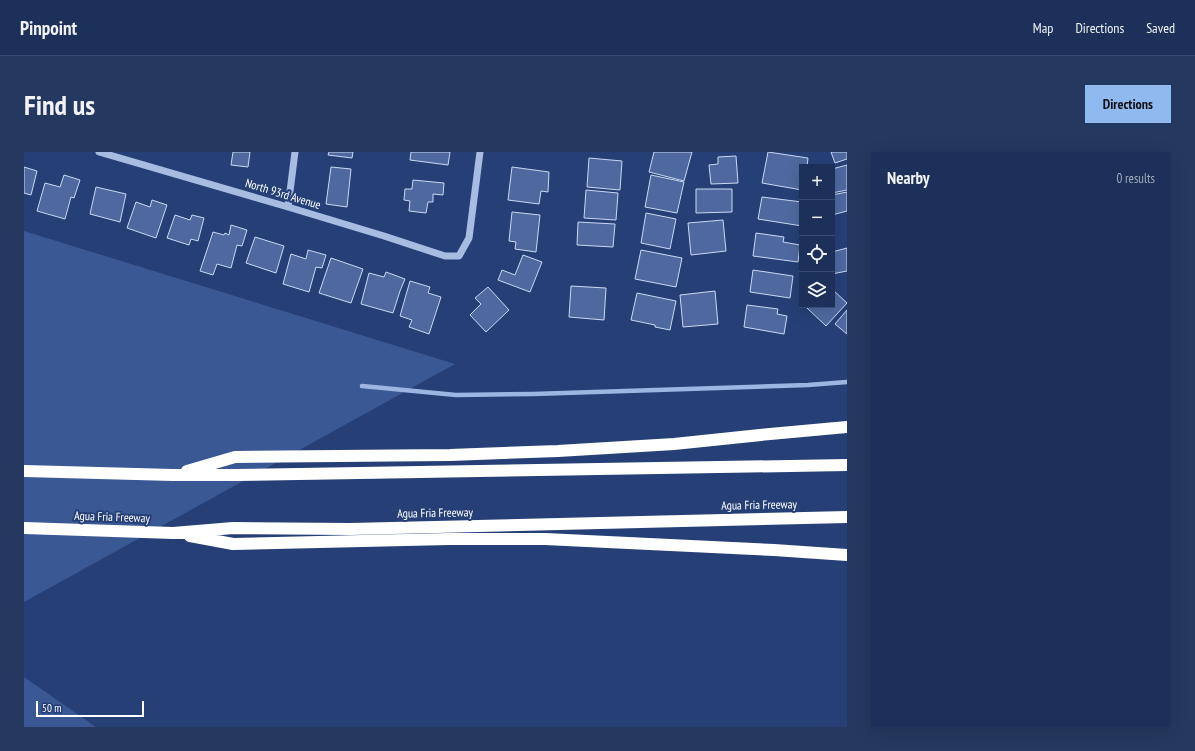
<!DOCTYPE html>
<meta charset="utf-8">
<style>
:root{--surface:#1c3059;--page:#25385f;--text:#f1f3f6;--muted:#a0a9ba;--line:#3a4b6f;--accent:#90b9f0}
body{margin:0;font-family:"PT Sans Narrow",sans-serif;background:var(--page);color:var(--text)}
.controls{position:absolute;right:12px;top:12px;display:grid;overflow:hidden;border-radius:0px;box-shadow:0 4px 16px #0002}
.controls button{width:36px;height:36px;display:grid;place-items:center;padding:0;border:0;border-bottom:1px solid var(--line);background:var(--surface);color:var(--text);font:20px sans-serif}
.scale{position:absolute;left:12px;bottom:10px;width:108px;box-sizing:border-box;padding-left:4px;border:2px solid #fff;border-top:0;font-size:11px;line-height:14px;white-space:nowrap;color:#fff;-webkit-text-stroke:3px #264077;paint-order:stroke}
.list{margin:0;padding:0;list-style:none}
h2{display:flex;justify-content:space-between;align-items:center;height:52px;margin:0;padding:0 16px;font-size:17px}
h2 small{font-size:13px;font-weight:400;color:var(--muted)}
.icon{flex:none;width:22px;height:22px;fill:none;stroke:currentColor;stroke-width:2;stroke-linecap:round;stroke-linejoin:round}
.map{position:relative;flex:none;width:823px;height:575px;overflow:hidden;border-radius:0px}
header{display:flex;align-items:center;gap:24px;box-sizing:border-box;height:56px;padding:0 20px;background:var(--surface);border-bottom:1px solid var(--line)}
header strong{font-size:19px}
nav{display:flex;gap:22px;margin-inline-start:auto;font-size:14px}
.intro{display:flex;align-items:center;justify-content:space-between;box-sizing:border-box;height:96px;padding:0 24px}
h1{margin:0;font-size:28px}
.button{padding:10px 18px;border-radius:0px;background:var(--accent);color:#111;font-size:14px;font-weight:700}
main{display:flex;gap:24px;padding:0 24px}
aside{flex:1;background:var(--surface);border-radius:0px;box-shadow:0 4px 16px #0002}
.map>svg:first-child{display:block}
</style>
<header>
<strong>Pinpoint</strong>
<nav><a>Map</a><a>Directions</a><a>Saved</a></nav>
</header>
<div class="intro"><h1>Find us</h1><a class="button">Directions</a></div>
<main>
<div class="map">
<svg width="823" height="575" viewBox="0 0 823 575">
<rect width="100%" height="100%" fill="#264077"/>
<!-- green -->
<path fill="#3a5894" d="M0,79L431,212L0,450Z
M0,525L72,575H0Z"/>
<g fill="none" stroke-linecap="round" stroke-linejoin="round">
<!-- stream -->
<path stroke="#9db5e3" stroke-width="4.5" d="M338,234L432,243L509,242L784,233L823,230"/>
</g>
<!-- building -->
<path fill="#4f69a0" stroke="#cad8f2" d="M209,0H226L224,15L207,13Z
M305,0H329L328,6L304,3Z
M387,0H426L424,13L386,8Z
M630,0H668L660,29L625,20Z
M744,0L784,6L783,15H778V38L738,31Z
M807,0H823V7L811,11Z
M712,4L714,31L687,32L685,13L694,12V5Z
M565,6L598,9L596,38L563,35Z
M823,13V38L808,41V17Z
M0,15L13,19L7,43L0,41Z
M307,15L327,17L323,55L302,52Z
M488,15L525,20L524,40L517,39L515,52L484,48Z
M40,23L56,28L50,46L47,45L41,67L13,59L21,31L36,35Z
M627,23L660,30L653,61L621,55Z
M389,28L420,31L419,43L409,42V50H404L402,61L385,59L386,49L380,48L381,37H388Z
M72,35L102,42L96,70L66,62Z
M672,37H708V60L672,61Z
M562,38L594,41L592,68L560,66Z
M823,40V59L808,63V43Z
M738,45L778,50V74L734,67Z
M128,48L143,53L132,86L103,76L112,50L126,55Z
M488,60L516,63L512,100L491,97L492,90L485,89Z
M622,61L652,67L646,97L617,91Z
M151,63L166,68L168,63L180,66L174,89L167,87L165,93L143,86Z
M699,68L702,99L667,103L664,71Z
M554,70L591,72L589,95L553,93Z
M207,73L223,78L218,94L213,93L207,116L193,112L189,123L176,119L189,80L200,83L201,81L205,83Z
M732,81L760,85L759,90L776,93L774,110L729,104Z
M231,85L260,94L252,121L222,111Z
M823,96V119L808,122V100Z
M284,98L302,103L298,116L292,115L285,140L259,132L267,102L282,107Z
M617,98L658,106L652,135L611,127Z
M499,103L518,110L506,140L474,128L478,118L491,123Z
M307,106L339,117L327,151L295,141Z
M729,118L769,124L766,146L726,140Z
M362,120L381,127L376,139L369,161L337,152L345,121L360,125Z
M386,129L406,135L404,141L417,145L405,182L385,175L388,168L376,164Z
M547,134L582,136L580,168L545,165Z
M464,135L485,158L462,180L446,163L457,152L451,146Z
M808,137L823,151L802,174L783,156L786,153H808Z
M691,139L694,172L659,175L656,143Z
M613,141L652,149L646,178L631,175V173L607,168Z
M723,153L754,157L753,162L763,164L760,182L720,175Z
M823,158V182L811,172Z"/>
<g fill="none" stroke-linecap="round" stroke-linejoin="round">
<!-- minor -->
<path stroke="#a8bce2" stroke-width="7" d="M75,0L264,55L360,84L421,104H435L445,86L456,0
M264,55L271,0"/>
<!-- highway -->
<path stroke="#fff" stroke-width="12" d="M0,319L149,323H211L823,313
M163,319L211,305L426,303L534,299L650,292L746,282L823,275
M0,376L149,381L209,376L326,377L823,365
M166,384L209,392L425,387H521L750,398L823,403"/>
</g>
<g text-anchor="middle" stroke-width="4" stroke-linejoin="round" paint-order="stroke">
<!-- street labels -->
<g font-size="12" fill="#fff" stroke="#264077">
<text transform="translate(259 42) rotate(17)" y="4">North 93rd Avenue</text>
<text transform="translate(735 353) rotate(-1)" y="4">Agua Fria Freeway</text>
<text transform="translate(411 361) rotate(-1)" y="4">Agua Fria Freeway</text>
<text transform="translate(88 365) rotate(2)" y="4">Agua Fria Freeway</text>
</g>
</g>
</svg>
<div class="controls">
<button>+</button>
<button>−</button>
<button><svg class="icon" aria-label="locate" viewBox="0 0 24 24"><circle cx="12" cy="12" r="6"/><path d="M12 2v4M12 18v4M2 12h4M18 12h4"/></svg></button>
<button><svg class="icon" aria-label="layers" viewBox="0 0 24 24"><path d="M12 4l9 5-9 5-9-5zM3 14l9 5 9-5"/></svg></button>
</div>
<div class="scale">50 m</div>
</div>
<aside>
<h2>Nearby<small>0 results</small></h2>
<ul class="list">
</ul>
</aside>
</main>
